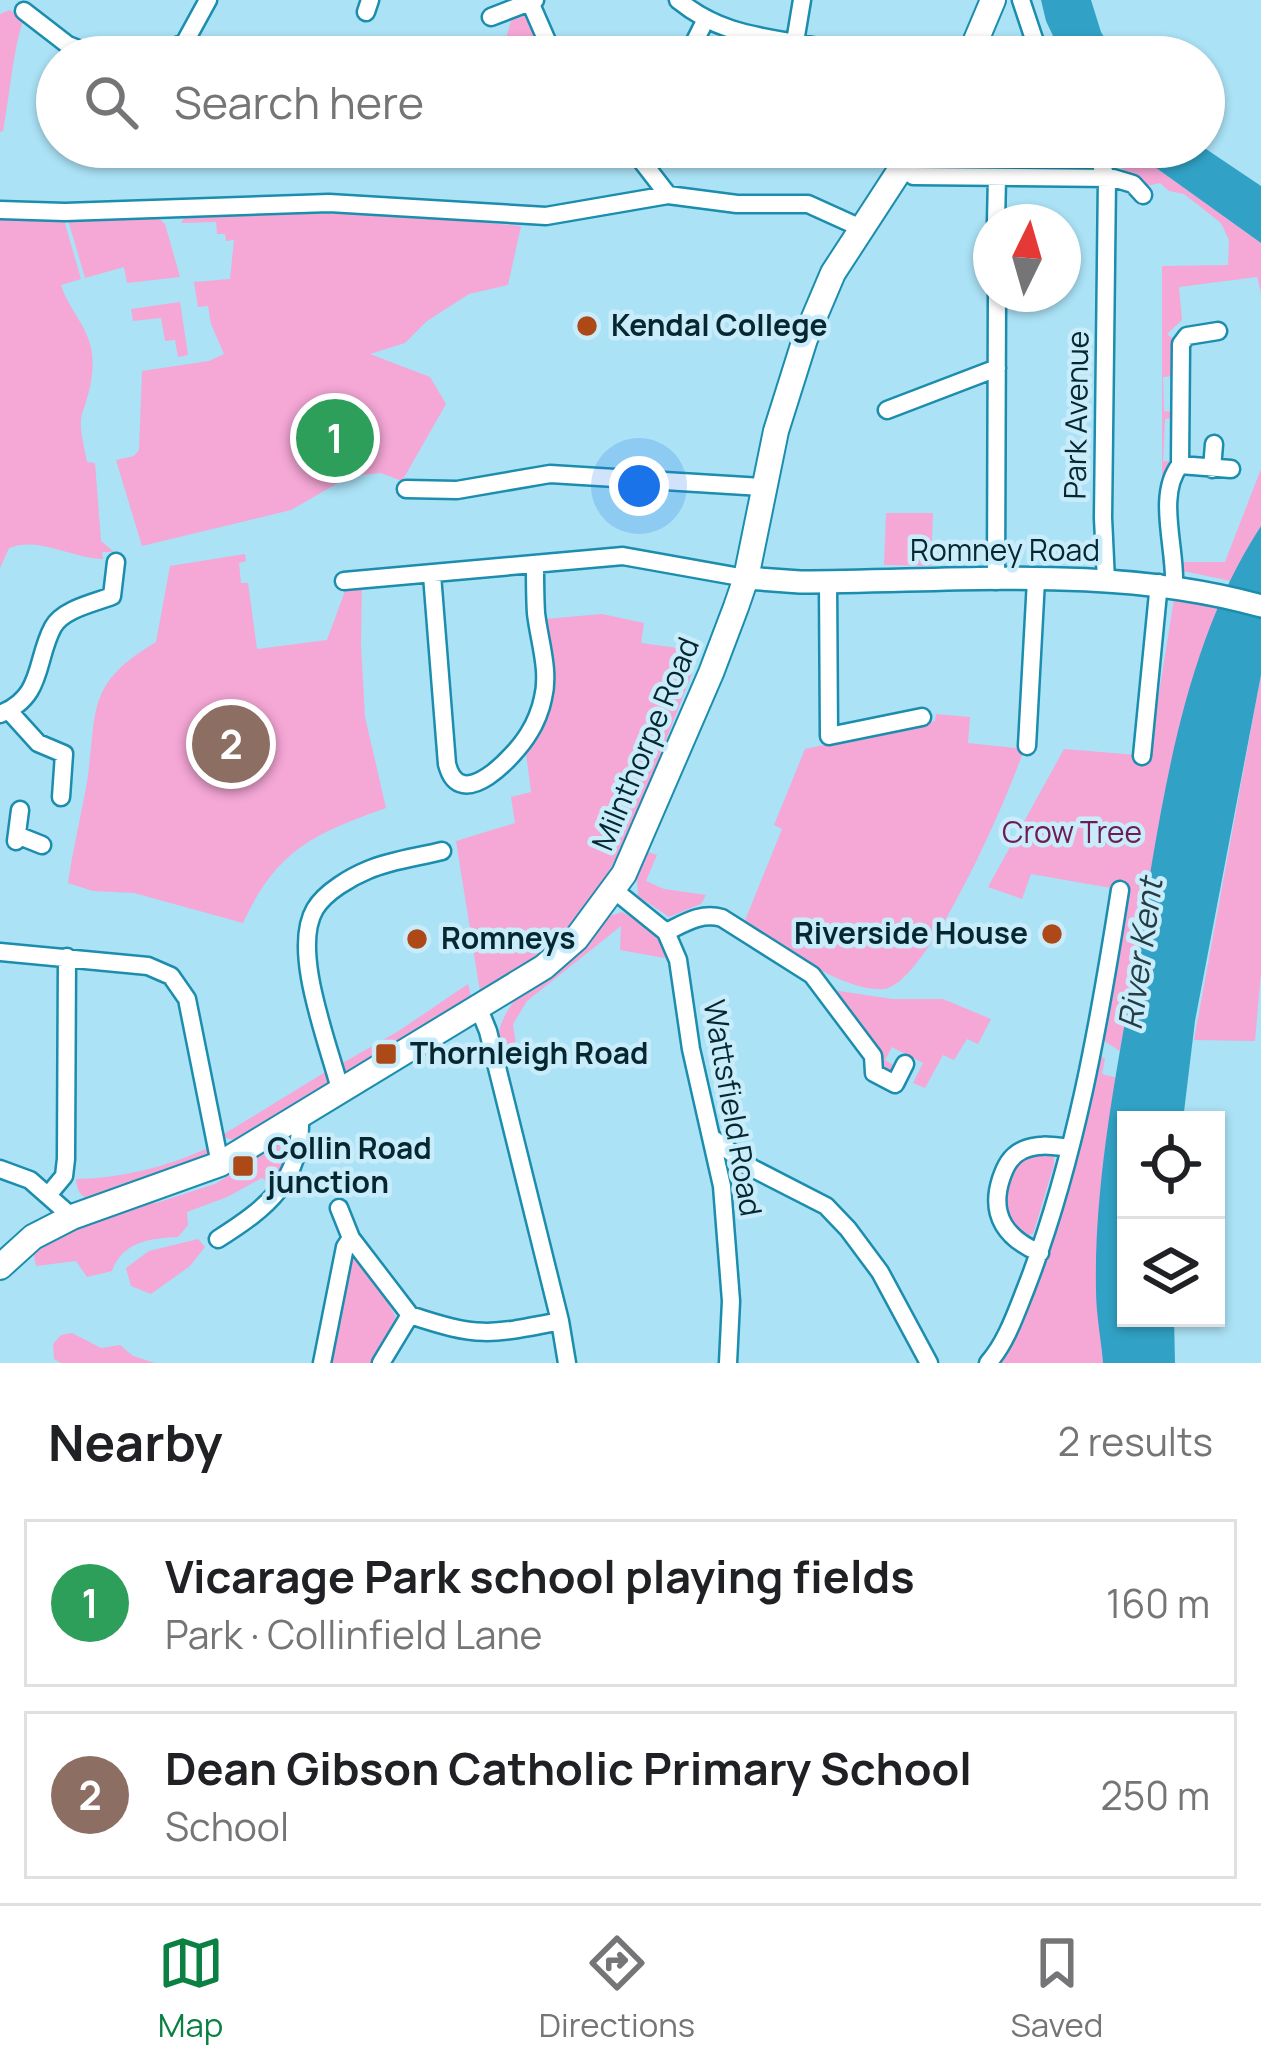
<!DOCTYPE html>
<meta charset="utf-8">
<style>
:root{--surface:#fff;--page:#f6f6f6;--text:#202124;--muted:#757577;--line:#e0e0e0;--accent:#0b8043}
body{margin:0;font-family:Manrope,sans-serif;background:var(--page);color:var(--text)}
.controls{position:absolute;right:36px;bottom:36px;display:grid;overflow:hidden;border-radius:0px;box-shadow:0 3px 9px #0004}
.controls button{width:108px;height:108px;display:grid;place-items:center;padding:0;border:0;border-bottom:3px solid var(--line);background:var(--surface);color:var(--text);font:60px sans-serif}
.compass{position:absolute;left:973px;top:204px;width:108px;height:108px;border-radius:50%;background:var(--surface);box-shadow:0 3px 9px #0004;rotate:5deg}
.you{position:absolute;left:639px;top:486px;width:42px;height:42px;margin:-30px;border:9px solid #fff;border-radius:50%;background:#1a73e8;box-shadow:0 0 0 18px #1a73e833}
.badge{display:grid;place-items:center;width:78px;height:78px;border-radius:50%;background:var(--accent);color:#fff;font-size:39px;font-weight:700}
.pin{position:absolute;translate:-50% -50%;border:6px solid #fff;box-shadow:0 3px 12px #0006}
.list{margin:0;padding:0;list-style:none}
h2{display:flex;justify-content:space-between;align-items:center;height:156px;margin:0;padding:0 48px;font-size:51px}
h2 small{font-size:39px;font-weight:400;color:var(--muted)}
.list li{display:grid;grid-template-columns:78px 1fr auto;gap:36px;align-items:center;box-sizing:border-box;height:168px;margin:0 24px 24px;padding:0 24px;border:3px solid var(--line);border-radius:0px}
.list b{display:block;font-size:45px;white-space:nowrap}
.list p{margin:0;font-size:39px;white-space:nowrap;color:var(--muted)}
.list em{font-size:39px;font-style:normal;color:var(--muted)}
.icon{flex:none;width:66px;height:66px;fill:none;stroke:currentColor;stroke-width:2;stroke-linecap:round;stroke-linejoin:round}
.map{position:relative;flex:none;width:1261px;height:1363px;overflow:hidden}
.search{position:absolute;background:var(--surface);box-shadow:0 3px 9px #0004;left:36px;right:36px;top:36px;height:132px;display:flex;align-items:center;gap:30px;box-sizing:border-box;padding:0 42px;border-radius:66px;color:var(--muted);font-size:45px}
.sheet{height:540px;background:var(--surface)}
nav{display:flex;justify-content:space-around;align-items:center;box-sizing:border-box;height:168px;border-top:3px solid var(--line);background:var(--surface);font-size:33px;color:var(--muted)}
nav a{display:grid;justify-items:center;gap:6px}
nav .on{color:var(--accent)}
.map>svg:first-child{display:block}
</style>
<div class="map">
<svg width="1261" height="1363" viewBox="0 0 1261 1363">
<rect width="100%" height="100%" fill="#abe2f6"/>
<!-- green -->
<path fill="#f5a7d6" d="M10,10L23,20C12,56 10,94 3,131L0,132V14Z
M529,11L537,29L532,33L544,57H500L512,18Z
M1105,147H1127L1261,243V293L1257,277L1179,287L1182,320L1167,334L1175,340L1174,376L1163,377L1164,411L1175,412V418L1165,419L1163,461L1175,462L1168,562L1162,563V266L1228,265L1229,240L1221,223L1184,194L1169,191L1160,183L1142,187L1113,160Z
M187,214H394L521,226L508,285L469,294L427,321L405,343L370,354L430,377L446,404L402,481L381,473L350,476L291,510L142,546L116,460L134,456L139,450L142,371L209,361L224,354L211,324L208,306L198,307L194,282L230,279L234,240L226,241L225,234H217L216,222L181,223Z
M155,215L165,224L180,277L127,283L124,267L85,278L68,220Z
M0,218L64,220L81,279L61,285C67,305 81,319 88,338C98,363 90,391 82,414C78,427 85,449 87,462L95,463L101,541L114,552H102L103,559C70,558 40,536 9,548L0,568Z
M180,302L188,355L178,357L175,340L165,341L161,318L133,321L131,309Z
M1261,469V526L1231,581L1183,571L1182,562H1225Z
M886,513H933L931,566L884,565Z
M245,554L246,561L239,563L241,583H248L257,649L327,640L345,591L362,583L361,646L365,717L386,808C313,834 277,850 243,923L134,893L93,891L68,883C73,849 81,816 87,782C98,710 84,685 156,642L170,566Z
M1174,599L1220,608L1190,695L1173,763L1120,1051L1101,1039L1128,891L1031,874L1022,899L988,887L1064,749L1149,756Z
M602,614L644,623L641,643L693,650L690,658L697,660L636,818L603,884L605,897L527,968L481,998L456,841L515,823L511,797L531,792L526,753L538,733L545,619Z
M1261,675V972L1255,1041L1194,1040Z
M936,714L970,717L968,743L1024,749C1011,791 927,985 884,989C844,993 777,944 744,923L782,829L774,825L805,749L935,721Z
M648,852L657,855L646,881L664,889L706,895L701,904L669,917L638,896L637,876Z
M622,912C640,922 664,936 665,958L620,950L621,926L527,1001L513,1024L517,1052L500,1054C483,1005 573,946 607,917Z
M468,984L473,1004L342,1077L339,1065L397,1032Z
M833,990L892,999H943L991,1019L978,1044L967,1039L954,1060L943,1055L925,1088L913,1083L923,1063L892,1047L885,1060L895,1066L888,1073L883,1071Z
M1099,1055L1105,1059L1102,1074L1117,1078L1103,1170L1096,1291L1103,1363H998L1024,1313Z
M327,1071L331,1087L243,1142L226,1138L224,1134Z
M291,1131L305,1145L300,1174L292,1184L272,1186L262,1178L227,1197L187,1212L188,1225L178,1237C150,1238 122,1242 112,1271L87,1277L76,1261L36,1266L33,1250L59,1233L127,1204L156,1203L215,1184L285,1140Z
M208,1148L205,1162L94,1200C81,1198 77,1192 76,1179C123,1178 166,1167 208,1148Z
M1043,1150L1054,1156V1165L1033,1234L1018,1237L1002,1211L1015,1159Z
M198,1239L205,1247L190,1266L151,1294L131,1286L126,1268L149,1251Z
M355,1256L362,1258L396,1317L372,1363H328L348,1258Z
M72,1333L101,1348L120,1345L133,1356L155,1363H61L54,1359L53,1344L61,1335Z"/>
<!-- water -->
<path fill="#31a2c5" d="M1041,0H1091L1101,32L1116,57H1063L1046,21Z
M1127,147H1203L1261,186V243Z
M1261,526V675L1195,1021L1183,1120H1126V1318H1174L1175,1363H1103C1101,1339 1096,1314 1096,1290C1094,1178 1118,1064 1137,954C1161,811 1180,650 1261,526Z"/>
<g fill="none" stroke-linecap="round" stroke-linejoin="round">
<!-- minor casing -->
<g stroke="#1b8dad" stroke-width="21">
<path id="minor" d="M678,0C726,39 770,36 827,49L840,57
M1021,0L1040,57
M530,2L554,57
M24,11L68,45L98,57
M366,12L370,0
M491,17L535,0
M795,42L802,0
M156,57L185,42L208,0
M687,57L705,21
M626,147L634,151L668,195
M1093,147L1107,178L1103,518L1106,581
M913,176L1113,178L1133,184L1143,195
M0,210L65,212L329,203L546,216L668,195L737,204H808L861,228
M996,222L997,177
M887,410L997,368
M1180,465L1231,469
M1212,469L1214,444
M406,489L457,490L550,474L762,487
M432,575L447,764C460,816 516,755 529,733C535,724 541,709 543,698C550,671 539,640 536,613C535,597 535,581 535,565
M344,581L623,556L746,578
M996,581L997,294
M828,582L829,736L922,717
M1174,585C1176,548 1156,495 1180,465L1181,344L1187,336L1218,331
M9,711L38,743L64,754L61,797
M0,714C44,697 35,660 53,627C63,609 94,603 112,596L116,562
M1027,746L1036,580
M1142,756L1159,583
M17,835L42,845
M16,841L20,810
M614,890L666,932L678,960L691,1049L722,1186L731,1301L728,1363
M666,932C685,923 701,912 722,918L812,975L873,1056L874,1073L895,1084L905,1064
M0,952L148,966L171,976L187,999L220,1164
M479,1009L488,1031L560,1321L567,1363
M341,1093C330,1047 290,951 315,909C325,892 351,877 368,870C391,860 418,857 442,851
M712,1138L752,1168L826,1206L848,1229L880,1272L929,1363
M0,1169L30,1180L72,1217
M49,1194L64,1176L66,1159L67,957
M351,1238L410,1315
M218,1239C267,1208 302,1181 300,1118
M1040,1253C1007,1239 989,1216 1001,1179C1005,1167 1010,1156 1023,1150C1038,1143 1053,1146 1070,1148
M322,1363L345,1247L351,1238L339,1208
M381,1363L410,1315C479,1338 490,1335 560,1321
M988,1363C1006,1343 1016,1313 1026,1288C1075,1162 1099,1024 1120,890"/>
</g>
<!-- major casing -->
<g stroke="#1b8dad" stroke-width="26">
<path id="major" d="M746,578L800,582C953,582 1112,564 1261,606"/>
</g>
<!-- highway casing -->
<g stroke="#1b8dad" stroke-width="28">
<path id="highway" d="M969,57L993,0
M0,1267L33,1237L72,1217L220,1164L544,967L576,939L624,874L711,673L736,607L746,578L776,431L805,339L833,273L915,147"/>
</g>
<!-- minor -->
<use href="#minor" stroke="#fff" stroke-width="16"/>
<!-- major -->
<use href="#major" stroke="#fff" stroke-width="21"/>
<!-- highway -->
<use href="#highway" stroke="#fff" stroke-width="24"/>
</g>
<!-- markers -->
<g fill="#ad4817" stroke="#c8ecfa" stroke-width="4.5">
<circle cx="587" cy="326" r="12"/>
<circle cx="1052" cy="934" r="12"/>
<circle cx="417" cy="939" r="12"/>
<rect x="374" y="1042" width="24" height="24" rx="6"/>
<rect x="231" y="1154" width="24" height="24" rx="6"/>
</g>
<g text-anchor="middle" stroke-width="9" stroke-linejoin="round" paint-order="stroke">
<!-- poi labels -->
<g font-size="30" font-weight="bold" fill="#052731" stroke="#c8ecfa" text-anchor="start">
<text x="611" y="336">Kendal College</text>
<text x="1028" y="944" text-anchor="end">Riverside House</text>
<text x="441" y="949">Romneys</text>
<text x="410" y="1064">Thornleigh Road</text>
<text x="267" y="1159">Collin Road<tspan x="267" dy="34">junction</tspan></text>
</g>
<!-- street labels -->
<g font-size="30" fill="#052731" stroke="#c8ecfa">
<text transform="translate(1077 415) rotate(-89)" y="10">Park Avenue</text>
<text x="1005" y="561">Romney Road</text>
<text transform="translate(646 744) rotate(-67)" y="10">Milnthorpe Road</text>
<text transform="translate(732 1108) rotate(80)" y="10">Wattsfield Road</text>
</g>
<!-- park labels -->
<g font-size="30" fill="#6f1b55" stroke="#c8ecfa">
<text x="1072" y="843">Crow Tree</text>
</g>
<!-- water labels -->
<g font-size="33" font-style="italic" fill="#243c45" stroke="#c8ecfa">
<text transform="translate(1140 954) rotate(-82)" y="12">River Kent</text>
</g>
</g>
</svg>
<div class="controls">
<button><svg class="icon" aria-label="locate" viewBox="0 0 24 24"><circle cx="12" cy="12" r="6"/><path d="M12 2v4M12 18v4M2 12h4M18 12h4"/></svg></button>
<button><svg class="icon" aria-label="layers" viewBox="0 0 24 24"><path d="M12 4l9 5-9 5-9-5zM3 14l9 5 9-5"/></svg></button>
</div>
<svg class="compass" viewBox="-18 -18 36 36"><path d="M0-13l5 13h-10z" fill="#e53935"/><path d="M0 13l5-13h-10z" fill="#757577"/></svg>
<div class="you"></div>
<div class="pin badge" style="left:335px;top:438px;background:#2e9e5b">1</div>
<div class="pin badge" style="left:231px;top:744px;background:#8d6e63">2</div>
<div class="search"><svg class="icon" aria-label="search" viewBox="0 0 24 24"><circle cx="10" cy="10" r="6"/><path d="M15 15l6 6"/></svg>Search here</div>
</div>
<section class="sheet">
<h2>Nearby<small>2 results</small></h2>
<ul class="list">
<li><span class="badge" style="background:#2e9e5b">1</span><div><b>Vicarage Park school playing fields</b><p>Park · Collinfield Lane</p></div><em>160 m</em></li>
<li><span class="badge" style="background:#8d6e63">2</span><div><b>Dean Gibson Catholic Primary School</b><p>School</p></div><em>250 m</em></li>
</ul>
</section>
<nav>
<a class="on"><svg class="icon" aria-label="map" viewBox="0 0 24 24"><path d="M3 6l6-2 6 2 6-2v14l-6 2-6-2-6 2zM9 4v14M15 6v14"/></svg>Map</a>
<a><svg class="icon" aria-label="directions" viewBox="0 0 24 24"><path d="M12 3l9 9-9 9-9-9zM9 14v-3h6M13 9l2 2-2 2"/></svg>Directions</a>
<a><svg class="icon" aria-label="saved" viewBox="0 0 24 24"><path d="M7 4h10v16l-5-4-5 4z"/></svg>Saved</a>
</nav>
